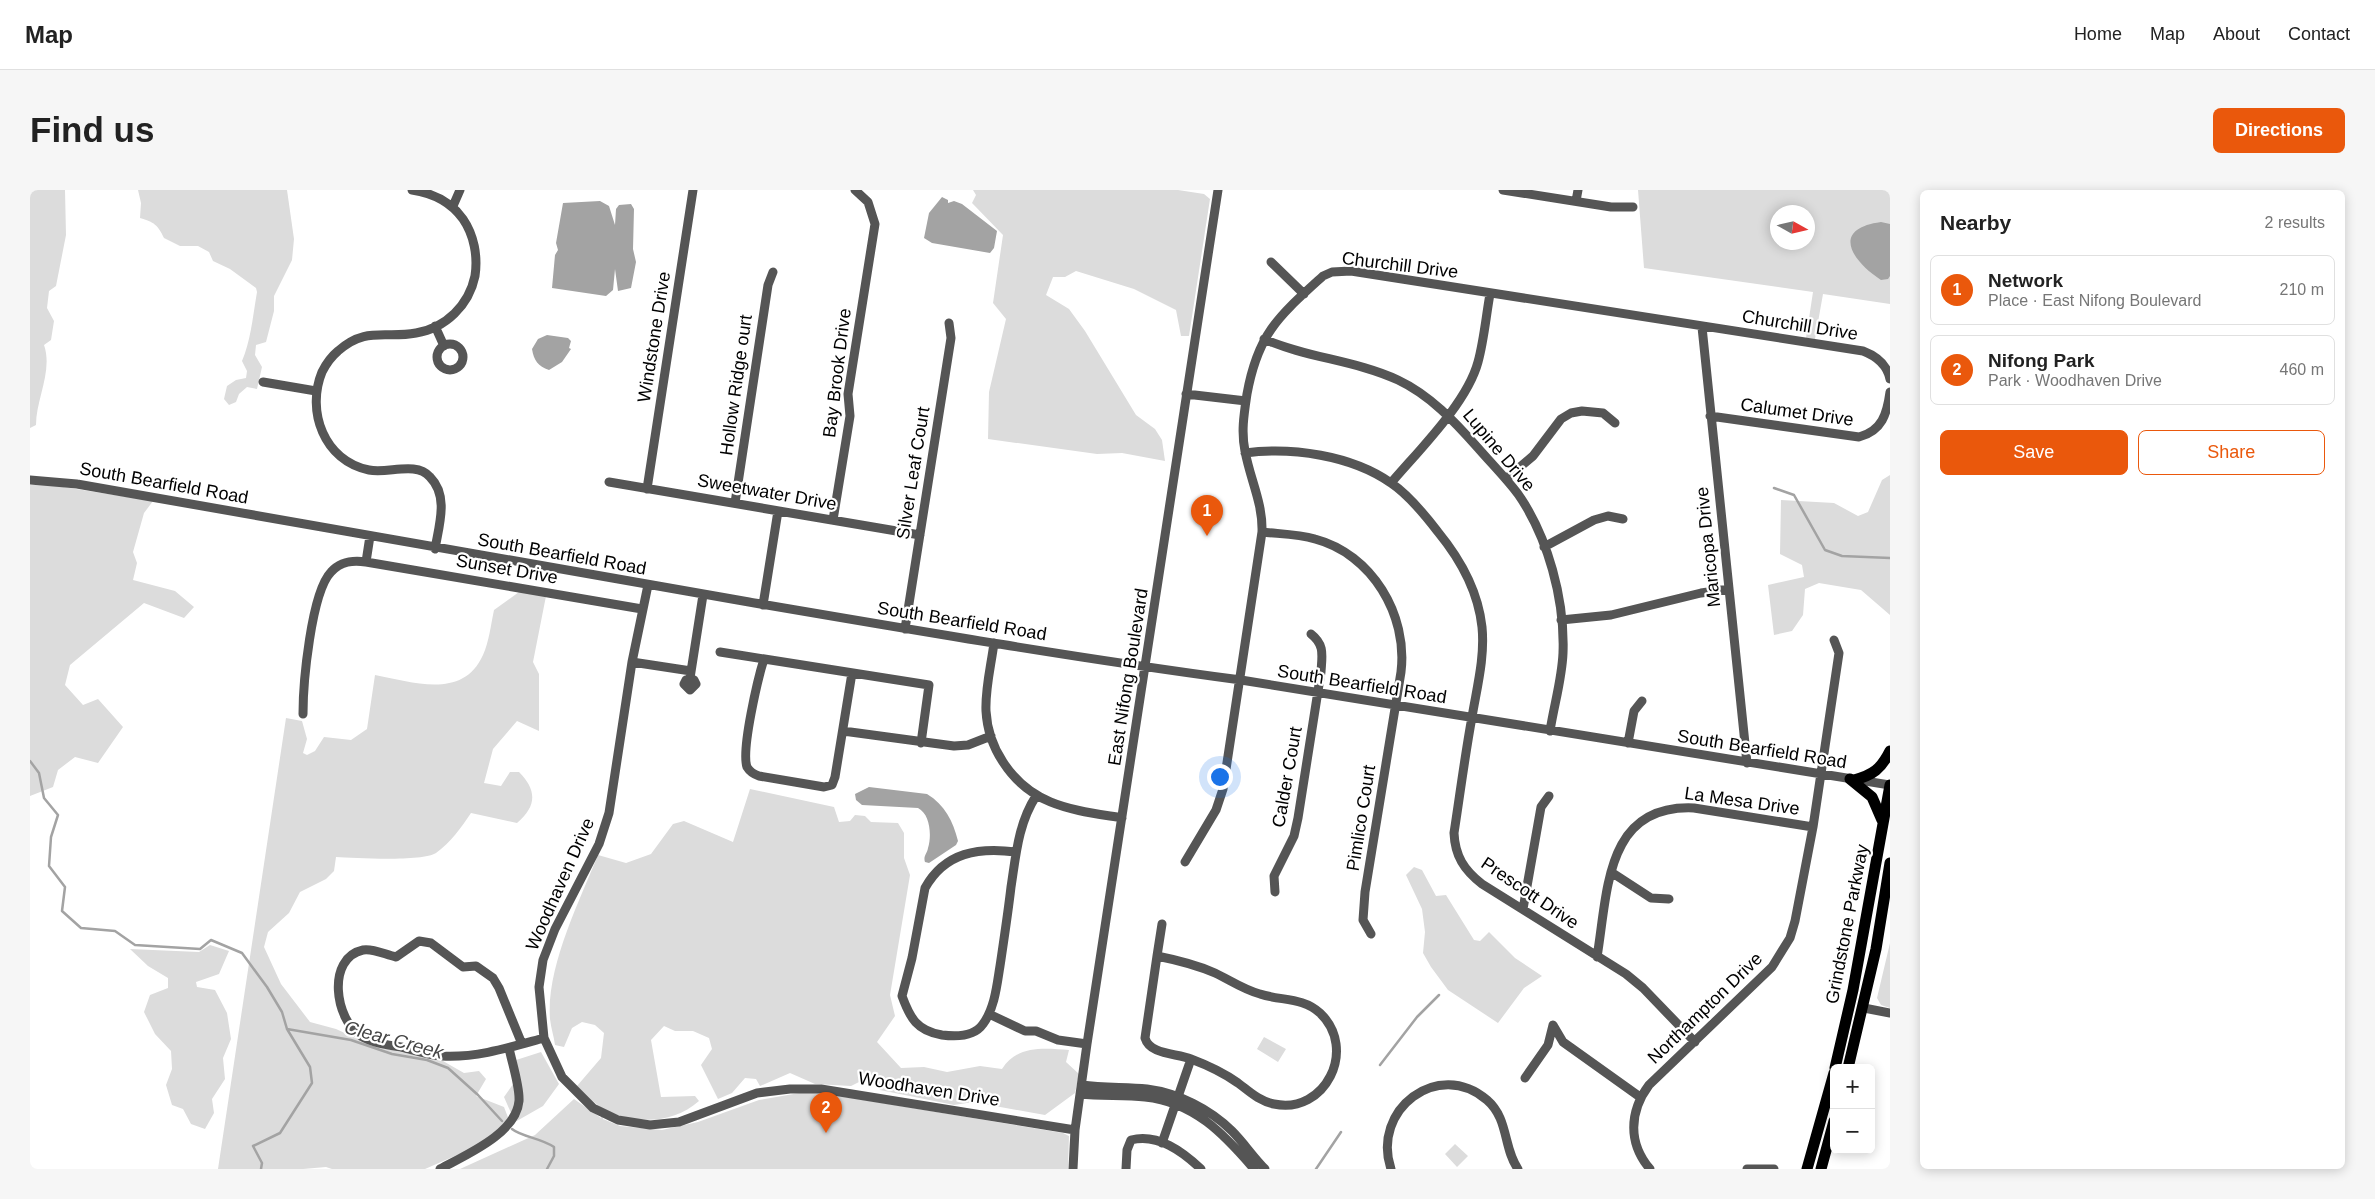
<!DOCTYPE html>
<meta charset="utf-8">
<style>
:root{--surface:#fff;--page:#f6f6f6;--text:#222;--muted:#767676;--line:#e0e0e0;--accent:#ea580c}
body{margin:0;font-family:Helvetica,sans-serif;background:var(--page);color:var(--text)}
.controls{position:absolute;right:15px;bottom:15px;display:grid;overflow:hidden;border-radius:8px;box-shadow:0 2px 12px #0003}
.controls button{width:45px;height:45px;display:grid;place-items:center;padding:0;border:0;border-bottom:1px solid var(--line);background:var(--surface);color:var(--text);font:25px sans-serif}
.compass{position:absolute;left:1740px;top:15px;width:45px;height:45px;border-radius:50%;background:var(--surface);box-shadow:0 2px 12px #0003;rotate:98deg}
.you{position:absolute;left:1189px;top:586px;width:18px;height:18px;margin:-12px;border:4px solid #fff;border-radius:50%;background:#1a73e8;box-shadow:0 0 0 8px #1a73e833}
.badge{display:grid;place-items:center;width:32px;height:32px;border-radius:50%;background:var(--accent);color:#fff;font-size:16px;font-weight:700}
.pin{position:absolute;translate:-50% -41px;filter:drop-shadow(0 1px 2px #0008)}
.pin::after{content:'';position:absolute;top:26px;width:18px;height:15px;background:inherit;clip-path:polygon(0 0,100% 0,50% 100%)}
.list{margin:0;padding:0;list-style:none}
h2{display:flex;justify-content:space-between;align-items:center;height:65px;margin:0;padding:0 20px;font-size:21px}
h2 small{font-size:16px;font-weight:400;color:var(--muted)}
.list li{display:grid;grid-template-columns:32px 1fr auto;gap:15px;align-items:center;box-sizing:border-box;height:70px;margin:0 10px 10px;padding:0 10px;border:1px solid var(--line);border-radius:8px}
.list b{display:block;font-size:19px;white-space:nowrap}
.list p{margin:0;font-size:16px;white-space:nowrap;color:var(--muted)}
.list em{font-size:16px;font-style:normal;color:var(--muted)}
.actions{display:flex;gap:10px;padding:15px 20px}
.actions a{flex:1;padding:11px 0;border:1px solid var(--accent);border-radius:8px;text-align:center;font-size:18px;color:var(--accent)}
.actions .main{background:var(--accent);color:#fff}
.map{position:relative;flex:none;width:1860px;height:979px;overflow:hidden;border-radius:8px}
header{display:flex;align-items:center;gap:30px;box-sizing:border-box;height:70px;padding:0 25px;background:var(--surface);border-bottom:1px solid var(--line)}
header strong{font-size:24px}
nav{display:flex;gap:28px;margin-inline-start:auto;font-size:18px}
.intro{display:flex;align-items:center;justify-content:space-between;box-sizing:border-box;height:120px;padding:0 30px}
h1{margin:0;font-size:35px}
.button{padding:12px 22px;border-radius:8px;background:var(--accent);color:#fff;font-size:18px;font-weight:700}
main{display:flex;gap:30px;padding:0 30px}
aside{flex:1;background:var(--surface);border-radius:8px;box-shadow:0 2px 12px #0003}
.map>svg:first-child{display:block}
</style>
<header>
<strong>Map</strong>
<nav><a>Home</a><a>Map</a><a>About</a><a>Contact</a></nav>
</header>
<div class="intro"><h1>Find us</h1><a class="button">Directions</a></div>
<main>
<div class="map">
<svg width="1860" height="979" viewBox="0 0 1860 979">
<rect width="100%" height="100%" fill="#fff"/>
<!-- green -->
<path fill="#dcdcdc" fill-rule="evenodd" d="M0,0H35L36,45L26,96L19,101L17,118L24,131L21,150L14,155C23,181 6,209 6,235L0,238V241Z
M108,0H257L264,49L262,70L244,106V121L236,152L226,155L225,165L232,177L227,199L217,197L209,204L206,212L199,215L194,209L197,196L206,190L216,188L217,181L212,171C221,150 223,125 227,102L226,98L200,79L183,71L179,62L168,56H150L134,48C128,35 124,32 110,28L111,13Z
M943,0H1148L1174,4L1180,9L1159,146H1151L1146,120L1104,99L1046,81L1035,87H1023L1016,105L1039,119L1055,141L1106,225L1125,239L1132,250L1135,271L1092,263L1067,264L958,249L959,202L976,129L963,113L973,45L942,13L946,5Z
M1608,0H1860V114L1793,104L1785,149L1776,148L1783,102L1614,78ZM1748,22H1778V52H1748Z
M1860,285V425L1831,400L1789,393L1775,399L1773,425L1762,441L1744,445L1738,395L1774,387L1772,375L1750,364L1751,310L1804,313L1828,326L1838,322L1852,290Z
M14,294L123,311L114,323L103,362L107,373L103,390L145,401L164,417L154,428L114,413L40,475L35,495L53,515L68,509L93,537L68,573L45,567L28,580L23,597L0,606V295Z
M489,402L516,406L503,472L509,484V541L487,531L463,559L454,593L471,596L480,582H489C507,600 507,616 487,633L441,623C431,638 421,652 406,663C392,672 325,668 306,667L304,681L296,689L270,702L259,723L238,742L234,757L251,794L280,832L306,839L343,856L413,871L434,883L449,881L456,889L446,906L474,917L479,930L459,951L395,979H302L296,977L273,979H188L256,528L272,531L277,549L273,563L277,565L285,561L294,547L321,550L337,539L345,485C383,492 433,510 453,465C459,452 461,434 464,420Z
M720,599L804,617L809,632L820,631L825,625L835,626L841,632L868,633L874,643V668L880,685L860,805L865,826L847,852L871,878L894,877L917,882L950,876L972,879C987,855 1014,858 1039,860L1036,872L1049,884L1045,903L1015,925L943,912L924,915L850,900L839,887L821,896L785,894L760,883L730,896L726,889L715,888L702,903L688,909L671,875L682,859L679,848L663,841H645L634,836L621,850L631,907L665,906L669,911C643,934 607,934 577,921C566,916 556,904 547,896L571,868L574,843L565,835L552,832L542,838L534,857L525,855C524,847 521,838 520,829C516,778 549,712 568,665L596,673L621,664L643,634L654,631L703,652Z
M1384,677L1392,680L1406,706L1416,705L1444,750L1450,751L1459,742L1485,768L1512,786L1494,798L1468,833L1418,800L1401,777L1393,763L1395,742L1392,719L1376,685Z
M1860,753V818L1851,815L1847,808Z
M180,755L199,761L189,784L166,792L167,797L185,800L197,823L201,849L193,868L195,889L182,909L184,923L175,939L161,934L153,919L142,915L136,895L142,879L141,861L125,844L114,822L120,805L138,798V788L118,776L100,759L169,762Z
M1234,847L1256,859L1248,872L1227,859Z
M511,862L529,894L513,916L485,932L474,907L486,890L483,871Z
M775,902L822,908L1033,943L1039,946L1038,979H430L505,945L544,909L571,928L572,922L573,929L590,936L632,940L668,932L729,910Z
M1425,954L1438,966L1427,977L1415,964Z"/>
<!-- water -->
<path fill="#a3a3a3" d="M912,7L918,10V13L924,11L932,14L967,41L964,58L960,63L902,53L894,48L899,23Z
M570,11L579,16L585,35L586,19L589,15L601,14L604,19L603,59L606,72L601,98L588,101L585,79L583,100L576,106L522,98L525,65L528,60L526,53L533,13Z
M1851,32L1860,34V86L1858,89L1851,90C1822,71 1800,39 1851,32Z
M517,145L538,148L541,151L539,158L541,159L532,172L519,180C508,176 504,171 502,159L508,149Z
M839,597L897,604C915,615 923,631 928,651L926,655L899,673L895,672C893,666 897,664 898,658C902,645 900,624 888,618L832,615L826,610L825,604Z"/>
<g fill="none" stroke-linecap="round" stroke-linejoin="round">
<!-- stream -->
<path stroke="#a3a3a3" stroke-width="2.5" d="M1744,298L1764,305L1795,360L1812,366L1860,368
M0,571L9,583L14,608L28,625L21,647L19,676L35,697L32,721L51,738L85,741L105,755L170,759L181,750L212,763L237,797L252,822L257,839L280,877L282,893L250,943L223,956L232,973L231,979
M257,839L321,850L362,864L397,870L418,878L448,905L472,931
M1350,875L1387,827L1409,805
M482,939C492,947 511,948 524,957V966L517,979
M1286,979L1311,942"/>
<!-- minor -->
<path stroke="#555" stroke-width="9" d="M382,0C402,3 421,12 433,29C444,45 448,66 445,86C439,115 416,138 386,143C355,149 336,136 308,161C302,166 296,174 292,182C276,221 294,271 339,280C358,284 386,271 400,287C419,306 409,335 405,359
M1473,0L1581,17H1603
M1546,11L1548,0
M423,16L430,0
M1241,72L1274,104
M405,136L414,156
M1672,137L1717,573
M1234,149C1277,168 1325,170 1368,190C1400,205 1425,232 1448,258C1461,273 1476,288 1488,304C1518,347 1535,410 1533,463C1532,489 1524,515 1520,541
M407 167a13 13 0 1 1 26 0a13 13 0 1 1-26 0Z
M233,192L286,201
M1156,204L1216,211
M1680,226L1829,247C1852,241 1857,224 1860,202
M1215,263C1262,257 1321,265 1361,293C1379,305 1395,325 1408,342C1431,370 1448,400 1452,437C1455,467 1447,497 1442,527C1435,565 1430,604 1424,643C1425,666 1434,680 1452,694L1596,784L1613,798L1665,852
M1476,289L1503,266L1531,229L1541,223L1552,221L1573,223L1585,233
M0,290L47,294C271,334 495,374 719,412C883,440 1046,468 1211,490L1860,595
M579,292L890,345
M1361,293C1389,260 1437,213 1448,172C1454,150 1456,126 1460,104
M617,299L663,0
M705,313L738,95L743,82
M803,330L820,226L818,204L845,34L838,12L825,0
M1232,342C1250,344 1268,344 1285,349C1342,364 1378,425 1371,482L1335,702L1333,730L1341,744
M1514,357L1564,330L1578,326L1593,329
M336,372L340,346
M618,395L602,472L579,623L569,654L525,739L513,770L509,797L514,848L532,887L563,918L588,930L620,935L649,932L727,903L760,899H791L1045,940
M733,415L748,321
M1531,430L1581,425L1671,403L1699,399
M875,439L921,148L919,133
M964,453C961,476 955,499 956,521C957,539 963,557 973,572C1002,617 1044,620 1092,628
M690,462L899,495L891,553
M734,469C728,488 711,560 717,577C720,582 723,584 729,586L794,597L802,595L805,587L822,483
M602,472L661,481
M660,488L664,490L666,494L660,500L654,494L656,490L660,488L673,405
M273,524C273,494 281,403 301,382C311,371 323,370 336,372L612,419
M813,541L924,556L938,555L961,546
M1598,553L1604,521L1612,511
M986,662C949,657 915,662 895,698L882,768L872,806C880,828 887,841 912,845C927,847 944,847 953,834C965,818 967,794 970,776C974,749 978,723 981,697C986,665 988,634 1006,606
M1155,672L1186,620L1193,599L1232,342C1233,313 1220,289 1215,261C1211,242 1214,224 1217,204C1228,143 1249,126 1293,86L1302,82L1321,81L1833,161C1846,166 1857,174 1860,189
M1581,682L1621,708L1639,709
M1245,702L1244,686L1264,646L1268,628L1291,482C1292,465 1295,455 1281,444
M1493,719L1511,617L1519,606
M1127,766L1132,734
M1567,767C1578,701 1575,614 1664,618L1783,637
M1834,818L1860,823
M959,824L995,841H1006L1028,850L1057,854
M1523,835L1533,852L1610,907
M492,854L469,798L463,788L446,776L433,777L401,753L389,751L366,767C356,765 343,758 333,760C296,768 305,830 331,846C343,853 357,855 371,857C384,860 399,865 412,866C447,868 481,857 514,848
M1495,888L1518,855L1523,835
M1052,895C1073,898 1095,897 1117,899C1148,903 1180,919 1202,941C1214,953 1223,967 1235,979
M1050,904C1072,906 1094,905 1115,907C1164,912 1194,944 1224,979
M1132,953L1161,869C1177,875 1194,883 1208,893C1220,902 1229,911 1244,914C1295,925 1328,859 1290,823C1273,807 1251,811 1230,804C1214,800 1200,790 1185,783C1167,775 1147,770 1127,766L1115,848C1120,865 1146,863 1161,869
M410,979C435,965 486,944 489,911C490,897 482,873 479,858
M1043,979L1045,940L1057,854L1188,0
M1096,979L1097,960L1101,950C1128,943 1153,962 1171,979
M1361,979C1341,920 1408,868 1457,910C1479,929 1473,958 1488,979
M1620,979C1598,953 1599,922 1619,895L1742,777L1760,748L1765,731L1783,637L1809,463L1804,450
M1717,979H1744"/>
<!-- major -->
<path stroke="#000" stroke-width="11" d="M1820,589L1842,607L1852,630
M1824,590C1843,585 1851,579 1860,561
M1805,878L1823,800L1860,595
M1818,878L1846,759L1860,673
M1777,979L1804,883
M1791,979L1804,931"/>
</g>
<g text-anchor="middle" stroke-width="4.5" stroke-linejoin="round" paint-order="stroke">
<!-- street labels -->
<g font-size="18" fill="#000" stroke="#fff">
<text transform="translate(1370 75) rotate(7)" y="6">Churchill Drive</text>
<text transform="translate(1770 135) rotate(9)" y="6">Churchill Drive</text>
<text transform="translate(624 147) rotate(-81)" y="6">Windstone Drive</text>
<text transform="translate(807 183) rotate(-83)" y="6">Bay Brook Drive</text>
<text transform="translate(706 195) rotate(-82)" y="6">Hollow Ridge ourt</text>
<text transform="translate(1767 222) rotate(8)" y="6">Calumet Drive</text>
<text transform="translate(1469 260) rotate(50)" y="6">Lupine Drive</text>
<text transform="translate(883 283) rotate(-81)" y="6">Silver Leaf Court</text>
<text transform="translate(134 293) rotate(10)" y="6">South Bearfield Road</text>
<text transform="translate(737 302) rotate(10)" y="6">Sweetwater Drive</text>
<text transform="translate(1678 357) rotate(-96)" y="6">Maricopa Drive</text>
<text transform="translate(532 364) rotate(10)" y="6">South Bearfield Road</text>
<text transform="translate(477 379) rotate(10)" y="6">Sunset Drive</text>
<text transform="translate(932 431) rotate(9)" y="6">South Bearfield Road</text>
<text transform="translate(1098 487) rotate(-81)" y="6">East Nifong Boulevard</text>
<text transform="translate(1332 494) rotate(9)" y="6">South Bearfield Road</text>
<text transform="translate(1732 559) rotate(9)" y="6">South Bearfield Road</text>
<text transform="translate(1257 587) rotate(-80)" y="6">Calder Court</text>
<text transform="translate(1712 611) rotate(8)" y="6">La Mesa Drive</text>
<text transform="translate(1331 628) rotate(-81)" y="6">Pimlico Court</text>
<text transform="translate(530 694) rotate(-66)" y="6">Woodhaven Drive</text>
<text transform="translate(1500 703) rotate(34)" y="6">Prescott Drive</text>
<text transform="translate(1817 734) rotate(-79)" y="6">Grindstone Parkway</text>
<text transform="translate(1675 818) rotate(-44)" y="6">Northampton Drive</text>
<text transform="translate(899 899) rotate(9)" y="6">Woodhaven Drive</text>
</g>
<!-- water labels -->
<g font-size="19" font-style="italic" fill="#444" stroke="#fff">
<text transform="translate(364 849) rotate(15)" y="7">Clear Creek</text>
</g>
</g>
</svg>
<div class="controls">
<button>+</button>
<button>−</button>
</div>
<svg class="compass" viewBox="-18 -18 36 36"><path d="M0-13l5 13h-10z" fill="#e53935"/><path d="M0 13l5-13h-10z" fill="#767676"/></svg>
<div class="you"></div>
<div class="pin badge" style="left:1177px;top:346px">1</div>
<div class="pin badge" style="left:796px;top:943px">2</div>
</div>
<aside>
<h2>Nearby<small>2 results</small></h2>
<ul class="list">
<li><span class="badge">1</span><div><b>Network</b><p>Place · East Nifong Boulevard</p></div><em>210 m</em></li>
<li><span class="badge">2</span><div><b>Nifong Park</b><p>Park · Woodhaven Drive</p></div><em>460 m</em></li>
</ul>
<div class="actions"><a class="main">Save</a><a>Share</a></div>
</aside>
</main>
